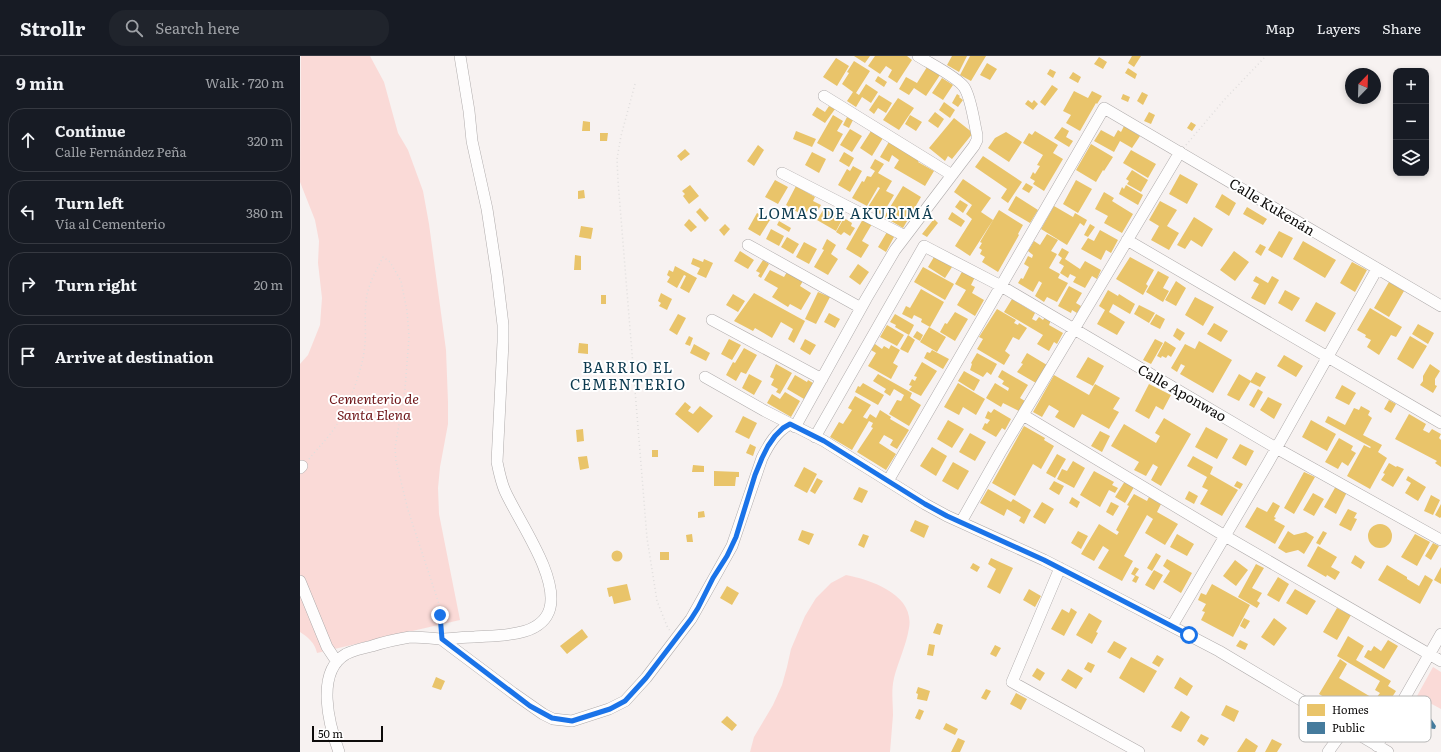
<!DOCTYPE html>
<meta charset="utf-8">
<style>
:root{--surface:#171b24;--page:#20242c;--text:#f1f3f6;--muted:#9ea1a6;--line:#363941}
body{margin:0;font-family:Literata,serif;background:var(--page);color:var(--text)}
.controls{position:absolute;right:12px;top:12px;display:grid;overflow:hidden;border-radius:8px;box-shadow:0 2px 6px #0003}
.controls button{width:36px;height:36px;display:grid;place-items:center;padding:0;border:0;border-bottom:1px solid var(--line);background:var(--surface);color:var(--text);font:20px sans-serif}
.compass{position:absolute;left:1045px;top:12px;width:36px;height:36px;border-radius:50%;background:var(--surface);box-shadow:0 2px 6px #0003;rotate:23deg}
.scale{position:absolute;left:12px;bottom:10px;width:71px;box-sizing:border-box;padding-left:4px;border:2px solid #0d0b0a;border-top:0;font-size:11px;line-height:14px;white-space:nowrap;color:#0d0b0a;-webkit-text-stroke:3px #fff;paint-order:stroke}
.stop{position:absolute;width:12px;height:12px;margin:-9px;border:3px solid #1a73e8;border-radius:50%;background:#fff}
.stop.end{background:#1a73e8;border-color:#fff;box-shadow:0 1px 4px #0008}
.list{margin:0;padding:0;list-style:none}
h2{display:flex;justify-content:space-between;align-items:center;height:52px;margin:0;padding:0 16px;font-size:17px}
h2 small{font-size:13px;font-weight:400;color:var(--muted)}
.list li{display:grid;grid-template-columns:26px 1fr auto;gap:12px;align-items:center;box-sizing:border-box;height:64px;margin:0 8px 8px;padding:0 8px;border:1px solid var(--line);border-radius:16px}
.list b{display:block;font-size:15px;white-space:nowrap}
.list p{margin:0;font-size:13px;white-space:nowrap;color:var(--muted)}
.list em{font-size:13px;font-style:normal;color:var(--muted)}
.icon{flex:none;width:22px;height:22px;fill:none;stroke:currentColor;stroke-width:2;stroke-linecap:round;stroke-linejoin:round}
.map{position:relative;flex:none;width:1141px;height:696px;overflow:hidden}
header{display:flex;align-items:center;gap:24px;box-sizing:border-box;height:56px;padding:0 20px;background:var(--surface);border-bottom:1px solid var(--line)}
header strong{font-size:19px}
nav{display:flex;gap:22px;margin-inline-start:auto;font-size:14px}
.search{width:280px;height:36px;background:var(--page);display:flex;align-items:center;gap:10px;box-sizing:border-box;padding:0 14px;border-radius:16px;color:var(--muted);font-size:15px}
main{display:flex}
aside{flex:1;background:var(--surface)}
.map>svg:first-child{display:block}
</style>
<header>
<strong>Strollr</strong>
<div class="search"><svg class="icon" aria-label="search" viewBox="0 0 24 24"><circle cx="10" cy="10" r="6"/><path d="M15 15l6 6"/></svg>Search here</div>
<nav><a>Map</a><a>Layers</a><a>Share</a></nav>
</header>
<main>
<aside>
<h2>9 min<small>Walk · 720 m</small></h2>
<ul class="list">
<li><svg class="icon" aria-label="ahead" viewBox="0 0 24 24"><path d="M12 20V5M6 11l6-6 6 6"/></svg><div><b>Continue</b><p>Calle Fernández Peña</p></div><em>320 m</em></li>
<li><svg class="icon" aria-label="left" viewBox="0 0 24 24"><path d="M17 20v-9H6M10 6l-5 5 5 5"/></svg><div><b>Turn left</b><p>Vía al Cementerio</p></div><em>380 m</em></li>
<li><svg class="icon" aria-label="right" viewBox="0 0 24 24"><path d="M7 20v-9h11M14 6l5 5-5 5"/></svg><div><b>Turn right</b></div><em>20 m</em></li>
<li><svg class="icon" aria-label="arrive" viewBox="0 0 24 24"><path d="M6 21V4h12l-3 4 3 4H6"/></svg><div><b>Arrive at destination</b></div></li>
</ul>
</aside>
<div class="map">
<svg width="1141" height="696" viewBox="0 0 1141 696">
<rect width="100%" height="100%" fill="#f7f2f1"/>
<!-- green -->
<path fill="#fadad7" d="M1,0H70L84,26L98,77L108,94L123,135L129,168L146,294L148,346V368L140,411L138,432L139,458L160,564L17,597C15,587 8,581 0,576V308L8,299L20,269L22,242L18,207L19,185L15,164L0,126Z
M546,519C572,524 615,539 609,572C606,590 598,606 594,622C591,635 593,647 593,659C592,671 591,684 590,696H450L454,681L473,649L482,629L487,611L491,593L505,560L516,542L531,527Z
M1133,611L1141,616V653L1117,640Z"/>
<!-- homes -->
<path fill="#e9c46a" d="M554,0H570L565,7Z
M575,0H607L612,4L597,27L588,21L592,14L586,10L580,18L568,10Z
M652,0H667L659,16L647,9Z
M670,0H686L671,25L660,19Z
M832,0H841L834,11L828,7Z
M799,1L807,6L803,13L794,8Z
M536,2L549,10L537,30L523,21Z
M554,5L570,15L556,37L559,39L566,28L578,36L571,47L562,41L556,51L547,45L553,36L542,28L549,17L547,16Z
M687,7L697,13L690,24L680,19Z
M627,11L640,19L626,40L614,32L609,39L599,33L606,21L617,27Z
M828,12L837,18L835,23L825,17Z
M750,13L756,16L753,22L747,18Z
M773,16L781,21L778,27L769,22Z
M578,20L587,26L584,31L575,25Z
M642,22L653,29L643,44L632,37Z
M752,29L758,33L745,50L740,46Z
M774,35L788,42L792,35L802,40L797,48L796,47L780,75L766,67L771,59L763,55Z
M842,36L848,39L843,49L837,45Z
M657,38L660,40L659,41L663,44L658,51L652,47Z
M823,38L830,41L828,46L821,43Z
M579,39L592,47L586,57L578,52L574,58L569,54Z
M598,42L614,52L599,74L583,64Z
M728,44L732,47L734,44L738,48L733,54L725,48Z
M644,46L655,54L650,62L639,54Z
M529,50L535,53L525,67L512,59L517,51L525,56Z
M635,56L644,63L638,72L628,65Z
M849,56L855,59L851,68L844,65Z
M533,59L543,65L537,75L543,78L533,96L517,87Z
M610,59L622,66L616,75L605,68Z
M547,61L553,64L549,72L543,69Z
M654,62L673,77L652,103L648,100L645,105L629,92Z
M283,65L290,66V75H282Z
M891,66L896,69L892,75L887,72Z
M824,70L840,80L832,92L820,85L814,96L794,85L801,74L814,81L818,74L821,76Z
M762,71L769,75L766,81L773,85L769,91L754,82Z
M550,73L562,80L552,96L540,89Z
M496,75L516,83L512,91L493,83Z
M571,75L583,82L572,100L560,92Z
M735,75L758,89L753,97L763,103L744,135L733,128L735,125L730,122L733,116L735,118L740,110L737,109L743,99L723,87L729,77L732,79Z
M706,76L722,86L709,106L688,92L695,82Z
M300,77H308L307,85H300Z
M590,84L621,102L618,106L634,115L625,130L594,112L599,104L592,99L589,106L580,101Z
M791,88L813,101L804,115L803,114L796,126L776,114Z
M458,89L464,94L454,110L447,105Z
M385,93L390,98L381,105L377,100Z
M831,94L856,108L848,122L823,107Z
M512,96L526,103L519,117L505,109Z
M544,96L554,102L549,111L539,105Z
M683,100L722,126L708,147L701,142L707,133L675,111Z
M575,103L584,108L578,117L592,125L586,135L594,139L582,159L568,151L580,132L578,131L567,150L552,142L562,125L564,126L567,120L571,121L575,115L570,112Z
M553,110L562,115L550,136L538,129L547,113L550,115Z
M832,114L848,124L841,136L827,128L829,125L826,123Z
M880,118L898,128L887,148L869,138Z
M663,123L691,142L681,156L693,164L670,200L655,190L672,163L666,158L672,149L654,136Z
M475,124L488,131L478,148L465,141Z
M776,124L792,133L778,157L763,148Z
M726,127L733,131L729,137L722,133Z
M390,129L399,140L389,148L383,140L385,138L382,135Z
M826,129L843,139L838,149L819,138L822,131L824,133Z
M496,130L515,141L513,145L521,149L516,158L508,154L506,157L501,154L499,157L486,149Z
M603,130L621,141L603,172L584,161Z
M284,134L285,142L278,143V135Z
M804,136L814,142L812,145L833,158L822,177L804,167L808,160L795,153Z
M922,138L936,147L929,160L915,151Z
M716,140L738,154L730,167L708,154Z
M660,144L668,149L663,157L655,151Z
M860,145L877,154L867,170L879,177L869,194L851,184L859,170L849,164Z
M754,150L773,161L775,157L787,164L784,170L780,167L767,189L741,173Z
M525,151L543,162L536,175L517,164Z
M947,151L967,163L963,169L943,158Z
M400,152L409,162L405,166L396,156Z
M699,154L723,169L718,178L719,179L698,216L682,206L685,201L680,198L682,194L679,192L682,187L680,186Z
M652,156L665,165L661,171L648,163Z
M457,157L470,164L460,180L448,173Z
M894,161L913,173L902,191L891,184L885,193L877,189Z
M544,162L552,167L551,170L555,172L550,180L544,176L541,179L536,176Z
M389,163L397,171L391,176L384,169Z
M563,163L572,168L562,185L569,189L561,202L546,193Z
M634,163L638,167L627,181L622,178Z
M479,165L491,172L489,176L477,169Z
M425,168L430,173L424,180L419,174Z
M790,168L795,171L788,181L784,179Z
M281,170L293,172L291,183L279,181Z
M471,173L484,180L479,190L466,183Z
M800,174L818,184L811,197L806,194L801,204L781,193L788,182L794,185Z
M979,175L993,182L982,202L968,194Z
M587,176L594,181L586,196L578,191Z
M747,178L758,184L751,195L757,198L749,212L760,218L758,222L768,227L757,246L747,241L744,246L735,240L742,227L739,225L733,236L718,227L721,222L723,223L729,211L724,208L728,200L732,202L733,199L728,195L734,185L740,189Z
M487,181L499,188L493,198L481,191Z
M527,183L536,189L531,198L538,203L528,219L514,211L524,194L522,193Z
M1003,185L1036,204L1025,222L993,203Z
M504,186L517,193L509,208L496,201Z
M960,188L966,191L961,200L955,196Z
M762,192L769,196L765,203L780,213L785,205L801,214L797,223L792,220L785,232L773,226L776,221L770,218L768,222L760,217L764,210L759,207L762,202L758,199Z
M440,195L454,204L448,213L434,205Z
M934,195L949,206L935,225L920,214Z
M275,199L281,200V214H274Z
M634,201L652,211L645,222L628,211Z
M830,201L854,214L846,228L848,230L843,239L816,223Z
M393,202L403,206L404,203L413,207L406,222L397,218L400,212L391,208Z
M463,204L469,208L461,222L458,220L460,217L456,215Z
M1052,206L1067,214L1055,236L1040,227Z
M558,208L569,216L560,229L549,221Z
M375,210L397,222L389,237L380,232L386,220L384,219L377,232L367,226L370,221L367,219L369,214L373,216Z
M623,211L654,228L645,244L614,226Z
M470,214L484,221L487,216L503,225L500,230L511,237L501,254L490,248L488,251L472,241L478,232L464,224Z
M663,214L675,221L671,229L675,231L672,237L684,244L675,260L657,249L666,234L655,228Z
M858,215L869,221L863,232L869,235L863,246L846,236Z
M956,220L968,227L972,220L979,224L965,249L951,242L959,228L953,225Z
M876,225L886,232L876,250L865,244Z
M1089,226L1104,235L1089,261L1074,252Z
M769,230L782,237L776,247L781,250L777,257L772,254L771,257L758,250Z
M621,233L644,246L630,271L621,266L622,263L614,259L612,263L602,258L606,250L610,252Z
M808,234L818,240L819,238L835,248L830,258L813,248L809,256L825,266L817,279L797,268L805,254L799,250Z
M985,234L1000,242L992,255L978,247Z
M518,236L530,241L516,268L505,263Z
M361,237L372,243L367,254L359,250L361,247L358,245Z
M454,237L505,265L494,287L488,283L493,273L481,266L472,282L455,272L453,275L434,265Z
M433,238L445,245L438,256L426,249Z
M301,239H306V248H301Z
M895,241L914,251L903,270L885,259Z
M712,243L735,257L732,263L736,265L739,261L743,264L745,261L751,264L749,269L763,277L757,288L754,286L749,295L737,288L743,279L704,256Z
M1016,246L1036,257L1025,276L1005,265Z
M839,249L855,257L849,267L834,258Z
M1070,252L1102,271L1096,281L1091,279L1079,299L1067,291L1071,284L1065,281L1066,279L1057,274Z
M697,253L716,264L714,267L718,269L719,267L727,272L719,284L713,281L705,295L710,299L704,309L677,293L683,283L679,281Z
M655,256L668,263L655,285L640,276L645,267L647,268Z
M529,257L540,263L535,272L524,266Z
M378,258L386,262L377,279L369,274Z
M595,258L614,269L609,279L595,271L596,269L590,266Z
M856,258L865,263L860,273L850,268Z
M914,267L928,275L921,286L907,278Z
M1118,268L1134,277L1128,288L1112,278Z
M587,269L604,279L597,290L580,281Z
M629,271L646,281L637,296L620,286Z
M877,272L885,277L880,285L873,280Z
M617,275L623,279L620,285L613,281Z
M608,279L615,284L608,297L600,293Z
M389,280L393,282L390,290L385,288Z
M1110,280L1127,290L1113,313L1097,303Z
M429,283L441,289L432,304L421,298Z
M505,283L516,289L510,299L500,293Z
M855,283L863,287L851,308L843,304Z
M865,285L876,292L871,301L868,299L866,302L862,300L861,302L857,300Z
M899,285L932,304L913,337L880,318L885,310L881,308L877,316L871,312L885,288L895,293Z
M279,287L288,288V298L278,297Z
M394,288L410,297L406,305L390,297Z
M575,288L582,293L584,290L589,293L591,289L600,294L593,307L598,310L591,323L568,310L576,297L571,294Z
M444,292L457,299L446,318L441,316L436,325L426,319L433,306L435,307Z
M632,294L649,303L643,313L624,302L627,296L630,297Z
M677,297L697,308L691,319L687,316L683,321L670,314L672,308L671,307Z
M727,297L747,309L736,327L717,316L723,308L721,307Z
M984,299L1003,310L996,321L977,310Z
M788,301L804,310L793,330L776,321Z
M622,306L637,315L621,340L609,334L612,330L609,329L612,323L615,325L617,321L614,320Z
M476,308L492,317L480,338L476,336L478,333L471,329L474,323L470,321Z
M1130,308L1140,315L1135,323V329L1137,330L1133,337L1120,329L1123,325V320Z
M702,314L728,329L720,342L725,345L719,355L703,347L701,351L686,342L695,327L708,335L709,332L702,328L704,325L698,321Z
M664,315L680,324L674,335L658,325Z
M956,316L966,321L960,331L950,326Z
M449,318L462,325L454,339L442,332Z
M578,318L612,337L610,342L621,349L609,370L589,358L597,344L601,345L604,339L594,333L590,340L584,336L586,333L573,325Z
M939,318L951,325L939,345L927,339Z
M495,319L507,326L508,324L513,327L504,343L487,333Z
M754,319L789,339L795,328L820,342L813,353L819,356L809,373L782,358L774,372L755,361L759,355L749,349L742,361L733,356Z
M563,327L584,339L578,349L555,336L558,330L560,331Z
M658,327L685,343L676,359L663,351L659,359L644,351Z
M849,328L871,339L863,354L856,350L849,363L835,355Z
M1042,329L1056,337L1049,349L1035,342Z
M958,333L963,336L954,352L949,349Z
M485,336L500,345L491,361L467,347L472,338L480,343Z
M555,340L571,349L563,361L567,363L570,358L576,362L580,354L591,361L590,363L609,374L597,393L590,389L593,384L584,379L579,387L596,398L586,414L557,396L573,372L571,371L573,367L569,365L552,394L530,381L539,366L543,368L552,354L548,352Z
M968,341L982,348L974,363L960,354Z
M1089,344L1096,348L1091,357L1084,353Z
M385,346L391,351L388,355L393,358L400,350L413,360L398,377L375,358Z
M1061,350L1070,355L1068,359L1072,362L1063,379L1082,389L1078,396L1087,402L1070,433L1047,420L1064,389L1070,392L1071,391L1025,366L1028,360L1045,369L1054,352L1059,354Z
M694,353L711,363L705,374L702,372L696,381L682,373L685,367L687,368L690,364L685,362L688,355L691,357Z
M1109,358L1126,368L1123,374L1129,377L1132,373L1141,378L1139,382L1141,384V411L1135,407L1137,405L1095,383Z
M443,360L457,367L449,383L435,376Z
M864,362L891,378L861,430L851,424L858,411L853,408L846,420L834,414L839,406L811,390L824,368L856,387L860,380L855,377Z
M648,364L664,373L652,392L637,383Z
M1011,364L1036,378L1027,395L1002,381Z
M724,370L745,382L744,384L754,390L741,413L733,408L715,440L692,427Z
M906,371L928,383L917,403L895,391Z
M283,373L284,385L277,386L276,374Z
M800,375L810,380L802,396L791,390Z
M670,377L686,386L675,405L659,396Z
M1039,382L1053,390L1051,394L1056,397L1048,410L1042,406L1038,413L1025,406Z
M450,388L456,391L453,400L446,397Z
M940,388L954,395L946,410L932,402Z
M632,391L647,400L636,420L620,410Z
M352,394H358V401H352Z
M757,398L766,403L755,422L746,417Z
M287,400L289,412L280,414L278,401Z
M893,400L913,411L910,418L938,434L922,460L900,448L908,434L902,431L907,421L887,410Z
M773,405L785,412L774,432L757,423L762,413L767,415Z
M653,406L669,415L658,434L642,425Z
M1089,407L1096,411L1097,410L1104,413L1093,431L1081,424L1085,418L1083,417Z
M393,409L404,410V416H392Z
M504,411L517,418L507,437L494,430Z
M414,415L439,416V421H436L435,430H414Z
M794,415L814,426L812,429L818,432L815,437L809,434L800,451L780,439Z
M1004,416L1015,421L994,458L984,452Z
M1108,420L1126,431L1118,445L1105,437L1111,427L1106,424Z
M517,422L523,425L515,438L510,435Z
M754,425L764,430L759,439L749,433Z
M825,425L834,431L825,447L815,441Z
M937,425L943,428L940,433L934,430Z
M1036,430L1047,436L1036,458L1024,451Z
M559,431L568,435L562,447L553,443Z
M688,433L711,446L713,443L731,454L724,468L719,465L721,461L707,453L704,460L680,447Z
M889,435L898,440L894,448L885,443Z
M1013,437L1024,443L1014,460L1003,454Z
M834,438L847,445L849,441L861,448L857,456L878,468L865,489L845,477L853,463L847,459L824,500L833,505L822,525L798,512L809,494L803,490L794,505L781,498L799,468L817,479L819,476L816,474L829,450L827,449Z
M1131,439L1140,444L1133,459L1124,455Z
M772,441L780,446L777,452L769,447Z
M742,446L754,453L745,468L733,461Z
M811,446L819,450L813,460L806,456Z
M973,446L980,450L974,461L976,462L974,464L985,470L975,488L945,471L957,451L967,456Z
M1141,448V461L1140,462L1135,459Z
M1048,453L1057,457L1054,462L1057,463L1051,475L1039,469Z
M404,455L405,461L398,462V456Z
M615,464L629,470L624,482L610,475Z
M1068 480a12 12 0 1 1 24 0a12 12 0 1 1-24 0Z
M502,474L514,478L509,489L498,484Z
M778,475L788,480L781,493L771,487Z
M988,475L994,479L1006,476L1014,481L1004,498L998,494L986,497L978,492Z
M1023,475L1027,477L1020,489L1016,487Z
M392,478L393,486H387L386,479Z
M563,478L569,480L564,492L558,489Z
M877,478L894,488L887,500L870,491Z
M1115,478L1130,486L1117,510L1101,501Z
M1133,487L1139,490L1131,504L1125,500Z
M1018,490L1037,501L1031,511L1040,516L1035,524L1027,519L1026,521L1007,510Z
M311.5 500a5.5 5.5 0 1 1 11 0a5.5 5.5 0 1 1-11 0Z
M360,496H369V504H360Z
M856,497L861,500L852,515L847,512Z
M1055,499L1065,506L1061,513L1051,507Z
M691,502L713,512L700,538L687,531L696,513L688,508Z
M867,503L892,517L881,537L863,526L870,515L863,510Z
M935,504L948,514L936,530L923,520Z
M673,507L680,511L677,516L670,512Z
M956,508L964,512L952,532L962,537L957,545L960,547L957,552L938,541Z
M1087,509L1107,521V523L1119,530L1125,519L1133,524L1120,548L1078,524Z
M835,511L839,513L835,519L839,521L836,527L832,525L835,520L831,518Z
M1141,511V528L1134,524Z
M854,514L863,519L854,534L845,529Z
M978,521L989,528L979,546L967,539Z
M327,528L331,544L314,548L312,540L309,541L307,532Z
M912,528L950,549L933,581L901,564L905,556L902,555L906,548L898,544L901,537L906,539Z
M427,530L439,537L432,549L420,542Z
M729,533L741,540L735,551L723,544Z
M995,533L1016,545L1007,559L986,547Z
M771,552L777,556L764,580L751,573L762,553L769,557Z
M1037,552L1051,559L1037,584L1023,576Z
M789,557L802,565L796,576L798,577L792,588L776,579Z
M944,562L950,565L945,573L940,570Z
M974,562L987,572L974,590L961,581Z
M637,567L643,569L640,579L633,577Z
M282,573L288,581L267,598L260,590Z
M1048,580L1064,590L1056,604L1091,625L1088,630L1096,635L1087,649L1076,642L1080,637L1075,634L1080,625L1037,600Z
M940,584L948,588L945,594L936,590Z
M1088,584L1098,590L1084,613L1064,601L1068,594L1071,595L1074,590L1081,595Z
M814,585L827,592L820,603L807,596Z
M629,588L635,589L633,600L627,599Z
M695,589L701,592L696,601L690,598Z
M857,599L864,603L859,611L852,607Z
M831,601L857,615L844,637L819,622Z
M1040,603L1047,608L1039,622L1076,644L1064,665L1019,638Z
M788,606L795,609L791,617L784,613Z
M737,612L745,617L740,625L732,620Z
M768,613L783,622L776,633L761,624Z
M136,621L145,625L141,634L132,631Z
M880,621L893,630L887,640L874,632Z
M618,631L630,635L627,645L617,643L618,638L616,637Z
M686,633L691,635L686,644L681,642Z
M716,637L727,643L721,654L710,648Z
M926,649L939,655L934,666L921,659Z
M619,653L624,655L620,664L615,662Z
M881,655L890,661L881,676L871,671Z
M427,660L437,669L432,675L421,666Z
M646,667L658,673L655,679L643,673Z
M901,678L909,682L904,690L897,685Z
M658,682L665,685L660,696H651Z
M946,682L958,690L955,696H937Z
M972,683L982,688L977,696H965Z"/>
<!-- public -->
<path fill="#457b9d" d="M1120,650L1124,652L1136,670L1135,673L1110,670Z"/>
<g fill="none" stroke-linecap="round" stroke-linejoin="round">
<!-- minor casing -->
<g stroke="#afabab" stroke-width="12">
<path id="minor" d="M524,40L652,119
M482,117L605,180
M827,184L1141,367
M448,189L561,252
M412,264L522,323
M405,321L465,355L524,385L625,448L647,460L744,504L787,526L919,595L1088,696
M723,359L925,480L1141,605
M495,371L566,243L595,194L674,90L677,84V79C674,66 671,41 664,31C657,21 629,7 618,0
M515,381L624,190L701,230L976,392L1141,484
M0,412L2,410
M588,425L804,52L1141,250
M661,466L700,397L880,96
M760,512L712,626L839,696
M0,525L27,591L37,606
M872,570L968,407L1077,213
M141,583L213,637L243,658L253,663L272,665L309,653L325,645L346,622L391,563L432,490L462,402C469,388 476,376 490,368
M1077,690L1141,578
M39,696C29,669 15,616 46,598C54,594 63,592 72,590C84,586 98,583 110,581C121,581 130,582 140,583C151,583 163,581 174,581C198,579 242,582 250,552C258,519 219,466 205,435C201,426 199,416 197,406L203,286V269L197,219L187,153L172,85L169,55L160,0
M1028,696L1046,671"/>
</g>
<!-- path -->
<path stroke="#e0dedd" stroke-width="1.5" stroke-dasharray="1 3" stroke-linecap="butt" d="M335,28L321,80L317,103L318,125L347,482L357,545L367,570L370,575
M886,89L925,43L966,0
M9,403C18,392 28,382 36,370C48,351 61,318 64,296C67,279 64,263 66,246C67,230 76,215 83,201L90,206L101,225L107,255L109,281L105,333L95,392L96,405L108,454L139,548L141,574"/>
<!-- minor -->
<use href="#minor" stroke="#fefdfd" stroke-width="11"/>
</g>
<g fill="none" stroke-linecap="round" stroke-linejoin="round">
<!-- route -->
<path stroke="#1a73e8" stroke-width="5" d="M140,559L142,583L230,650L252,662L272,665L310,653L325,645L346,622L391,563L398,552L413,522L427,500L436,481L455,419L462,402L468,390L475,380L483,372L490,368L524,385L625,448L647,460L744,504L889,579"/>
</g>
<g text-anchor="middle" stroke-width="4" stroke-linejoin="round" paint-order="stroke">
<!-- street labels -->
<g font-size="14" fill="#0d0b0a" stroke="#fff">
<text transform="translate(972 151) rotate(31)" y="5">Calle Kukenán</text>
<text transform="translate(882 337) rotate(30)" y="5">Calle Aponwao</text>
</g>
<!-- park labels -->
<g font-size="14" font-style="italic" fill="#6f1719" stroke="#fff">
<text x="74" y="348">Cementerio de<tspan x="74" dy="16">Santa Elena</tspan></text>
</g>
<!-- neighbourhood labels -->
<g font-size="15" letter-spacing="1" fill="#0b394e" stroke="#fff">
<text x="546" y="163">LOMAS DE AKURIMÁ</text>
<text x="328" y="317">BARRIO EL<tspan x="328" dy="17">CEMENTERIO</tspan></text>
</g>
</g>
<!-- legend -->
<rect x="999" y="640" width="132" height="46" rx="6" fill="#fff" stroke="#b6b6b6" stroke-width="1"/>
<rect x="1007" y="648" width="18" height="12" fill="#e9c46a"/>
<rect x="1007" y="666" width="18" height="12" fill="#457b9d"/>
<g font-size="11" fill="#0d0b0a">
<text x="1032" y="658">Homes</text>
<text x="1032" y="676">Public</text>
</g>
</svg>
<div class="controls">
<button>+</button>
<button>−</button>
<button><svg class="icon" aria-label="layers" viewBox="0 0 24 24"><path d="M12 4l9 5-9 5-9-5zM3 14l9 5 9-5"/></svg></button>
</div>
<svg class="compass" viewBox="-18 -18 36 36"><path d="M0-13l5 13h-10z" fill="#e53935"/><path d="M0 13l5-13h-10z" fill="#9ea1a6"/></svg>
<div class="scale">50 m</div>
<div class="stop" style="left:889px;top:579px"></div>
<div class="stop end" style="left:140px;top:559px"></div>
</div>
</main>
